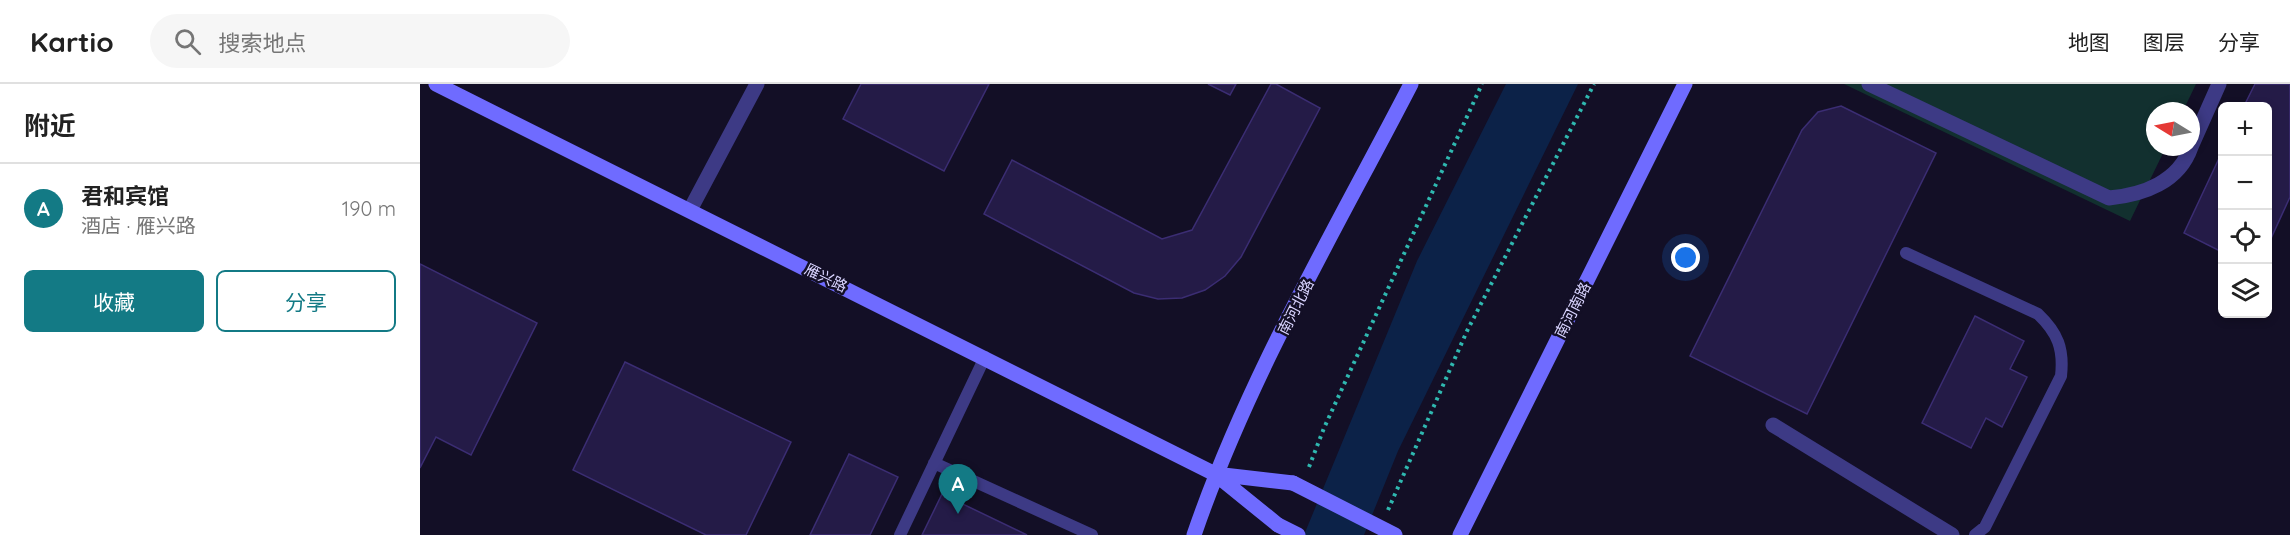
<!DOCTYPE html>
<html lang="zh">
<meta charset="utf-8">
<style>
:root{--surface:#fff;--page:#f6f6f6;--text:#222;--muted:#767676;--line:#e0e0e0;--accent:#137a85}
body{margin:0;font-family:Quicksand,"Noto Sans SC",sans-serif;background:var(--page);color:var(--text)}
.controls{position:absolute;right:18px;top:18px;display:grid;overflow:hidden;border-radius:9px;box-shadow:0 3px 9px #0003}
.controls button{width:54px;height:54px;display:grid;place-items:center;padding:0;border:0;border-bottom:2px solid var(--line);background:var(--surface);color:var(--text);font:30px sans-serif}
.compass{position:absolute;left:1726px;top:18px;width:54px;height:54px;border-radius:50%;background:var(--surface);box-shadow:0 3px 9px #0003;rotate:280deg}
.you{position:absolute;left:1266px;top:174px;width:21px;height:21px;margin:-15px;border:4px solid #fff;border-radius:50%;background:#1a73e8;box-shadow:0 0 0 9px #1a73e833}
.badge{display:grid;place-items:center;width:39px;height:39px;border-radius:50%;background:var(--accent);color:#fff;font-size:20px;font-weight:700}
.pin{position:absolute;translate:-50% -50px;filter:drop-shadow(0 2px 3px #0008)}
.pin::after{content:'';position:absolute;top:32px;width:21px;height:18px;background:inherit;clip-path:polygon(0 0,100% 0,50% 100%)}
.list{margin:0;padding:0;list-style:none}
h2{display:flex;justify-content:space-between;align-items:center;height:78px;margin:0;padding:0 24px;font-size:26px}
h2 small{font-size:20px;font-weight:400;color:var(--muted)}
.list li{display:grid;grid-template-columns:39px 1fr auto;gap:18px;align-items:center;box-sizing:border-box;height:90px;padding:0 24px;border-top:2px solid var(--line)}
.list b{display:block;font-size:22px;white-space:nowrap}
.list p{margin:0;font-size:20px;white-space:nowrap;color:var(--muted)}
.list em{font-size:20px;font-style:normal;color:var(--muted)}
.actions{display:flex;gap:12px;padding:18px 24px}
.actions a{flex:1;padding:14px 0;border:2px solid var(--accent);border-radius:9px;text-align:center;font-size:21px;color:var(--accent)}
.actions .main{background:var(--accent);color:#fff}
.icon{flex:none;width:33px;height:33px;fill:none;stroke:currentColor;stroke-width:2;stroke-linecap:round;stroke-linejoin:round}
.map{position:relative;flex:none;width:1870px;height:451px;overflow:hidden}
header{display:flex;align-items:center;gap:36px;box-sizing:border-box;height:84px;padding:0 30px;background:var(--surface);border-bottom:2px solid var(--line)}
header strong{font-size:28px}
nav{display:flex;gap:33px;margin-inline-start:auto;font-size:21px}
.search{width:420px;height:54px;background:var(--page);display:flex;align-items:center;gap:15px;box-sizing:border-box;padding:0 21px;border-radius:33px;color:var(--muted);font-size:22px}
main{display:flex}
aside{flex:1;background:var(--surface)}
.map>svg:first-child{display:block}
</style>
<header>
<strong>Kartio</strong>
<div class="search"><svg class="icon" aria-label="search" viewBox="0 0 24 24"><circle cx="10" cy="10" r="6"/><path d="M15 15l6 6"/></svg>搜索地点</div>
<nav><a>地图</a><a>图层</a><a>分享</a></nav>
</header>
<main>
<aside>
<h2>附近<small></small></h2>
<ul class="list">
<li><span class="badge">A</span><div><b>君和宾馆</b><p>酒店 · 雁兴路</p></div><em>190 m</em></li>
</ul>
<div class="actions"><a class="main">收藏</a><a>分享</a></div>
</aside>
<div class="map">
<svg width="1870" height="451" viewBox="0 0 1870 451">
<rect width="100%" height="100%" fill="#130f26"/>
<!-- green -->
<path fill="#12302f" d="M1424,0H1776L1763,27H1735V63H1746L1710,137Z"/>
<!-- water -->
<path fill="#0c2248" d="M1086,0H1158L978,367L944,451H884L997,177Z"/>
<!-- building -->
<path fill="#241b47" stroke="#3b2d73" stroke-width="1.5" d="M441,0H569L524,87L423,35Z
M788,0H816L810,11Z
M851,0H856L900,24L821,173L805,192L785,206L762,214L738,215L714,209L564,130L592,76L742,155L772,146Z
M1835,0H1870V113L1848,161V22H1824Z
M1421,22L1516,69L1387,330L1270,272L1382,46L1398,28Z
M1802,68V168L1764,149Z
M0,180L117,239L51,371L16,353L0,384Z
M1555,232L1604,257L1590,285L1607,293L1582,343L1566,334L1551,364L1502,339Z
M205,278L371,358L326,451H286L153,386Z
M429,370L478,393L450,451H390Z
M522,410L607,451H502Z"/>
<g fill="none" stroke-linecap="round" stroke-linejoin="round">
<!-- path -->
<path stroke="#2fb8b0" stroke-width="4" stroke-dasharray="3 4.5" stroke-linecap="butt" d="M889,383L904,344L1062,0
M968,426L1047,247L1174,0"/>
<!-- lane -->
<path stroke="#3d3a85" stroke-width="12" d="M1486,169L1618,230C1638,249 1644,265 1641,292L1565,443L1555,451
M514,379L672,451
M480,451L565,273"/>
<!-- street -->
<path stroke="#3d3a85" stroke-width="15" d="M1449,0L1689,114C1723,111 1759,98 1771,63
M1771,63L1799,0
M270,126L337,0
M1353,341L1532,451"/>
<!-- secondary -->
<path stroke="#6f6bff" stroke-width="15" d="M16,0L795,390L858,441
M795,390L873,399
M774,451C828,293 915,147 991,0
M1040,451L1265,0"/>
<!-- secondary-bridge -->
<path stroke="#6f6bff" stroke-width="15" d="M873,399L975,451
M858,441L878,451"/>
</g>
<g text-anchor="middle" stroke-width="5" stroke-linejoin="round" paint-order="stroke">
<!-- street labels -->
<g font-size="15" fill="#d9d4ff" stroke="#130f26">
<text transform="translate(406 194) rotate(26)" y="5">雁兴路</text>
<text transform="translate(876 223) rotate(-63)" y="5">南河北路</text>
<text transform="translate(1153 226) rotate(-63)" y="5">南河南路</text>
</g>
</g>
</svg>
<div class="controls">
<button>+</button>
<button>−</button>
<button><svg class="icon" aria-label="locate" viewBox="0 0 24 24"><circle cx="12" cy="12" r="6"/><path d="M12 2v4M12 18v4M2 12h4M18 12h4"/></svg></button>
<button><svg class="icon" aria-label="layers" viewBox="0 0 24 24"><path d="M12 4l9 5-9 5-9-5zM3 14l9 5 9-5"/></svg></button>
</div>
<svg class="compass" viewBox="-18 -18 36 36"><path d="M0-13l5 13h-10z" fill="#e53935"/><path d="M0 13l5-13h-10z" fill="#767676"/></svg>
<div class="you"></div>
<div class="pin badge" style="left:538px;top:430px">A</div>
</div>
</main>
